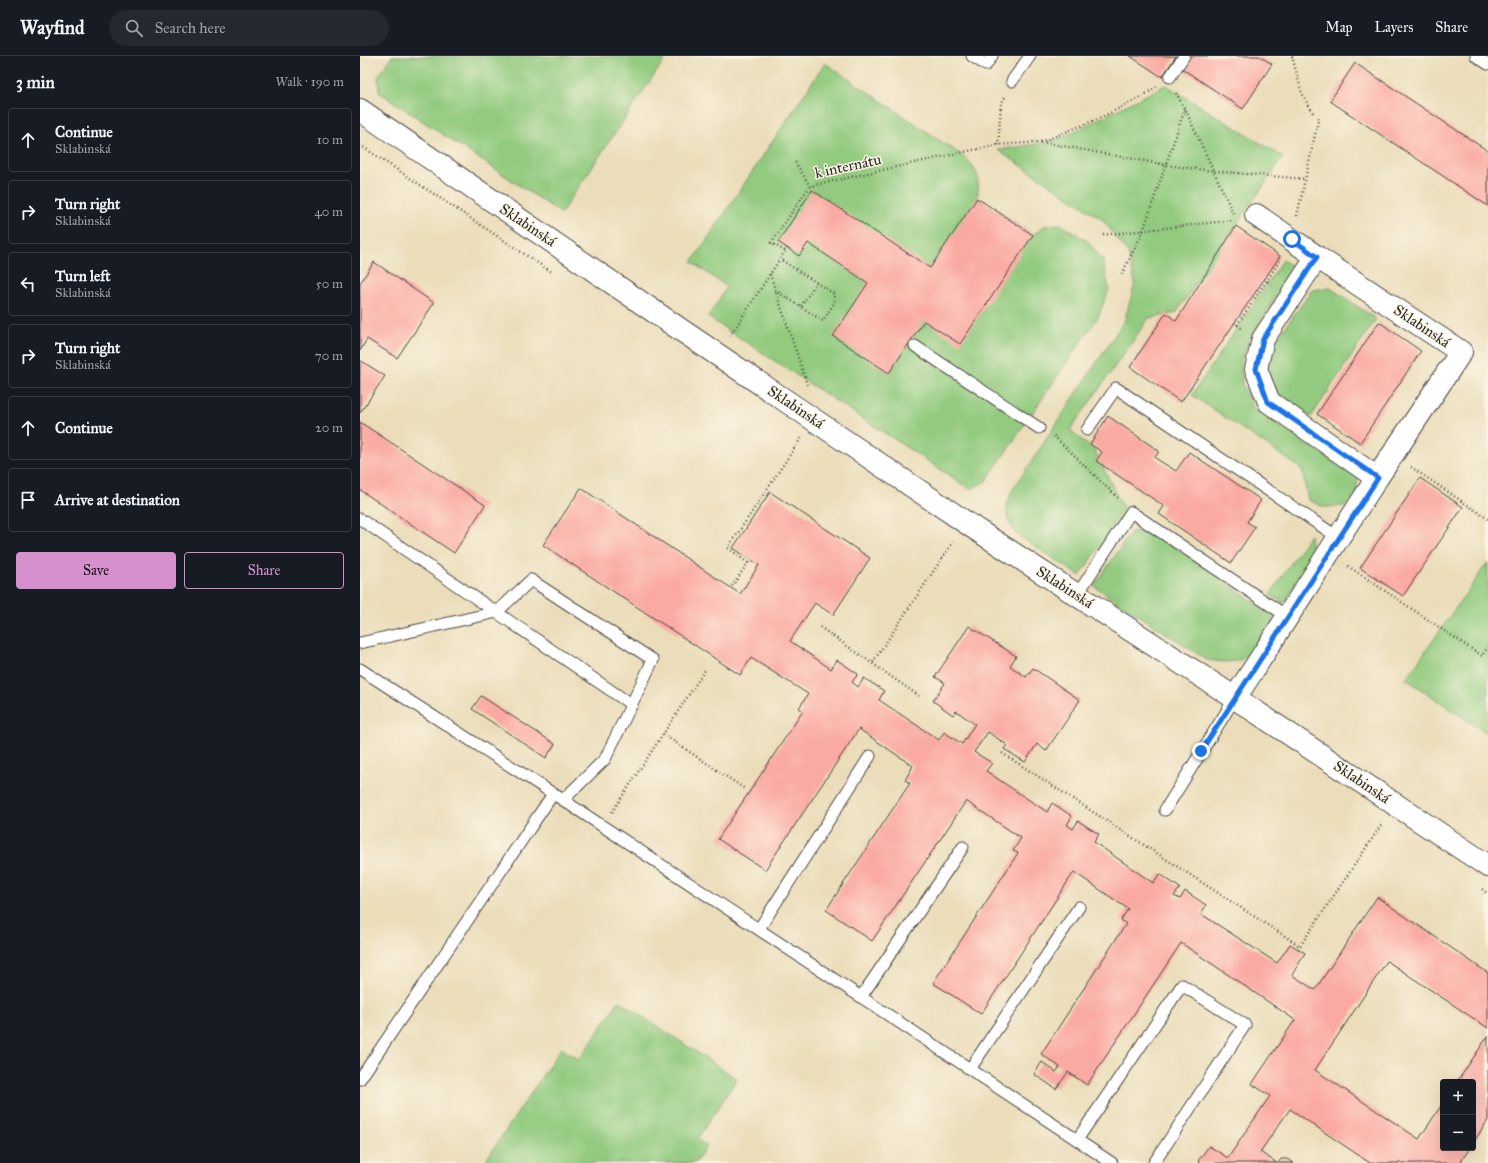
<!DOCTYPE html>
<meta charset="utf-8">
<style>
:root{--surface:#171b24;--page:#242831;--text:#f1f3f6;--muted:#9ea1a6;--line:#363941;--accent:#d690ce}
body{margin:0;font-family:"IM FELL Great Primer",serif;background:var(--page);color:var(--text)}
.controls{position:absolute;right:12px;bottom:12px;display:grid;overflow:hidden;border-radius:4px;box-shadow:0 4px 16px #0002}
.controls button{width:36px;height:36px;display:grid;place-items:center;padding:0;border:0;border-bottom:1px solid var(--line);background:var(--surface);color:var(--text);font:20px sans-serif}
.stop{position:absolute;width:12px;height:12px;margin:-9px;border:3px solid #1a73e8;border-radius:50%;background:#fff}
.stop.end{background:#1a73e8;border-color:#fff;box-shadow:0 1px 4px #0008}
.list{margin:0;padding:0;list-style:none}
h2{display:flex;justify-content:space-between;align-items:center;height:52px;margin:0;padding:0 16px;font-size:17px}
h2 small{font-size:13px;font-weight:400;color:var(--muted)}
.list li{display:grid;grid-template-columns:26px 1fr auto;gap:12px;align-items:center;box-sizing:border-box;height:64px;margin:0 8px 8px;padding:0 8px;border:1px solid var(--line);border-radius:4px}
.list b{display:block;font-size:15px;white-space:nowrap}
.list p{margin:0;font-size:13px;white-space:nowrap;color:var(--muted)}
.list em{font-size:13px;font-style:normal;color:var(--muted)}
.actions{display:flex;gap:8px;padding:12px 16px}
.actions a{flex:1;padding:9px 0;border:1px solid var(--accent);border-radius:4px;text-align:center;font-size:14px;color:var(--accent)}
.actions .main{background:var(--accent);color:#111}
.icon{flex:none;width:22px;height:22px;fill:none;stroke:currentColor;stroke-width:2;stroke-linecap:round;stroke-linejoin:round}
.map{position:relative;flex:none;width:1128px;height:1107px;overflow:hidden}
header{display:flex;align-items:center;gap:24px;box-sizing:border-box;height:56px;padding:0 20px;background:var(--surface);border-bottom:1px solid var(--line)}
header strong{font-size:19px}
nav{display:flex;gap:22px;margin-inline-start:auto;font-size:14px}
.search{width:280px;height:36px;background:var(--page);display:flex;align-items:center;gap:10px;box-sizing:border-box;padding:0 14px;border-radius:22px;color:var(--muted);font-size:15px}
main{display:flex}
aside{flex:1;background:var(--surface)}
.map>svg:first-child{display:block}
</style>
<header>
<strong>Wayfind</strong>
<div class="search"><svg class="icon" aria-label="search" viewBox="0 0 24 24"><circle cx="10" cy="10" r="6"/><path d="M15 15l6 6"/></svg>Search here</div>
<nav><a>Map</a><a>Layers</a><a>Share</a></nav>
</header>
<main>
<aside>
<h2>3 min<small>Walk · 190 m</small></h2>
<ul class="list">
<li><svg class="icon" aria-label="ahead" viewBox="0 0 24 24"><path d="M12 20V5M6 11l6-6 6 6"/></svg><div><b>Continue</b><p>Sklabinská</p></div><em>10 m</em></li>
<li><svg class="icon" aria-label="right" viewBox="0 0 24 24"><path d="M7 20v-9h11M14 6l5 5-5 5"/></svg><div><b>Turn right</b><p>Sklabinská</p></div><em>40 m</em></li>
<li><svg class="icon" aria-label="left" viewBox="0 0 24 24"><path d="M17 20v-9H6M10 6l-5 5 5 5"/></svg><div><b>Turn left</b><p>Sklabinská</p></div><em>50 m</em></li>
<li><svg class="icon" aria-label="right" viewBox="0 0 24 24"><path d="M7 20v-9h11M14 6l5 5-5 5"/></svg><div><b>Turn right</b><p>Sklabinská</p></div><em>70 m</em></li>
<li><svg class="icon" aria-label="ahead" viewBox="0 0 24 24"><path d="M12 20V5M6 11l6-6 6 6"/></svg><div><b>Continue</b></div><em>20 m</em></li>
<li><svg class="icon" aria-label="arrive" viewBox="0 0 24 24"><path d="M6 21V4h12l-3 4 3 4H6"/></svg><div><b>Arrive at destination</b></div></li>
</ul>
<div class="actions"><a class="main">Save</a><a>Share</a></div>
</aside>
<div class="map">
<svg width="1128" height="1107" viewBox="0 0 1128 1107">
<rect width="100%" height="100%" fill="#fcf5e5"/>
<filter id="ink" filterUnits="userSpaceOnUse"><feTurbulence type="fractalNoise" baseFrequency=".025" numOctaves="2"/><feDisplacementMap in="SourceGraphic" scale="8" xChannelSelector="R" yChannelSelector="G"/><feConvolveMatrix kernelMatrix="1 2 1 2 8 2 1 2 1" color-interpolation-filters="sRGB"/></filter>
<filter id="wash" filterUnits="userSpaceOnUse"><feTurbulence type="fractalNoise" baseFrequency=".012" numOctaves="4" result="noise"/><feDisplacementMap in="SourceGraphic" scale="16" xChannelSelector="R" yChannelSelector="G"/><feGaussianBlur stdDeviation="0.9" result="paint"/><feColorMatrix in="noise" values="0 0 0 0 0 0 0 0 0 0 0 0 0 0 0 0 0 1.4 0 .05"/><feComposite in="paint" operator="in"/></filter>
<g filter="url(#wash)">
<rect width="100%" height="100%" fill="#ebddba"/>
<!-- green -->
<path fill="#92cb7f" stroke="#5e7b55" d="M32,0H307L201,157L19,36L18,21Z
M465,7L606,102C619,117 620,123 617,142L673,179L684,170L700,168L726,184L743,204L749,233L738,261L626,425L610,433L348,261L367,231L332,206Z
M806,29L923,101L816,257L789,262L710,374L735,395L764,454L720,520L655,477L648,464L646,450L652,435L765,264L775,227L768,197L743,164L638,94L695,85Z
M923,204L934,212L888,285L881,305L882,329L894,353L998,422L996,439L984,450L964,451L948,444L942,413L832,339Z
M970,232L1016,263L951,361L913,335L907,309L910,293L952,234Z
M772,475L792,476L916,561C895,594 891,612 847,604L734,530Z
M950,479L953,504L924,547L910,539Z
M1128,506V678L1046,623Z
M259,945L377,1023L337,1083L347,1090L335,1107H124L201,992L219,1004Z"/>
<g id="blocks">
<!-- building -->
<path fill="#faaaa3" d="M770,0H816L802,21Z
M829,0H899L912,8L883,53L821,12Z
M995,7L1128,95V150L970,45Z
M452,134L570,212L617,142L673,179L600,288L564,265L529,317L473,280L508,227L448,187L439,200L418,186Z
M876,170L920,200L821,346L770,311L806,257L816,265Z
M14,206L74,247L37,302L7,283L0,295V227Z
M1019,266L1061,295L1000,387L957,358Z
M0,304L25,320L0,357Z
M748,360L799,395L795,402L816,415L829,396L901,444L887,466L895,471L871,507L799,458L804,450L736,405L742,396L730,388Z
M0,366L125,449L94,497L0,434Z
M1060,422L1103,451L1043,540L1000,512Z
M221,432L380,538L399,509L373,492L410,436L510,502L473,559L455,547L430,585L471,613L477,604L498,618L492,626L498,631L504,622L524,635L519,644L579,684L584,676L602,688L615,668L596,655L593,659L573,645L585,627L575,621L609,570L656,600L650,610L666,621L673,612L720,644L686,695L677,688L665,706L644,693L647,689L628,676L614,696L632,707L626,715L687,756L692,747L712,760L707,769L713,773L718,765L739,778L734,786L793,827L800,818L820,832L814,840L820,843L825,835L846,849L841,858L917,907L930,888L945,897L932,919L955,934L1017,841L1128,917V972L1027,905L955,1014L1059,1083L1083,1047V1092H1110L1100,1107H1010L930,1053L900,1096L917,1107H840L838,1105L849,1090L868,1102L910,1040L892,1028L935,964L821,887L727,1029L708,1016L696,1033L674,1018L682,1006L696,1016L700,1011L681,998L766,868L761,864L768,853L714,816L621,958L573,927L658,797L653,795L661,782L606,745L512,885L466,854L550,727L545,724L553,710L499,673L405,814L358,783L443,655L439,652L448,638L391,602L380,619L183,489Z
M121,640L195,688L186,702L112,653Z
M1128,980V1064L1113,1087V1026H1097Z
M921,1103H927L934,1107H918Z"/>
</g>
</g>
<g filter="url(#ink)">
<use href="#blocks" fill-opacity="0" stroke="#484640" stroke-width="1"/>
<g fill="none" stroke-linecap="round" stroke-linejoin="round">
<!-- lane casing -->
<g stroke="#484640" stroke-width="13">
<path id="lane" d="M612,0L626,9L632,0
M1116,0L1128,8
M810,21L824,0
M652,25L670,0
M555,290L679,372
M727,374L756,332L979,482
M0,463L272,649
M717,539L771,456L928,561
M0,587L137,556L171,524L293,604L245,703L203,744
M0,613L203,744L752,1107
M805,754L875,642
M399,873L510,700
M501,941L603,791
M610,1013L719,851
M0,1023L193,738
M717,1084L822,929L885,969L794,1107"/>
</g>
<!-- street casing -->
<g stroke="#484640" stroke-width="24">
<path id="street" d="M0,54L321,274L614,472L875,642L1128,810
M896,159L957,201
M957,201L1101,296L1017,422L909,346L896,313L903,283Z
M875,642L1017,422"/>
</g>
<!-- path -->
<path stroke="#484640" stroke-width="2.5" stroke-dasharray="1 3" stroke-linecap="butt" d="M932,0L942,38L953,57
M816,37L825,53L873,157
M681,86L806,109L853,115L945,123
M0,89L193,217
M638,89L641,48L645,41
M435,106L450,130
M937,160L959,61
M743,179L874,164
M425,195L411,187L450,130L613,94L638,89L681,86L740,62L783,40L796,31
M410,218L448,331
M762,218L783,175L825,53
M904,223L912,228
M415,234L463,265L474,247V238L420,203
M441,250L456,227
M874,267L883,273
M877,269L921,203
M370,280L427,192
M694,380L759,443
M1051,411L1128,463
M988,510L1122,600L1128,591
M372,530L388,507L368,492L441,382
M460,571L559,640
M513,606L593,486
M303,678L385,733
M642,697L940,890
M252,756L345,614
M1122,833L1128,838
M938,893L1022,768"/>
<!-- lane -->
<use href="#lane" stroke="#fff" stroke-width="11"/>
<!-- street -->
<use href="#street" stroke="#fff" stroke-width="22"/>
</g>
</g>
<g fill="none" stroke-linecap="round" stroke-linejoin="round" filter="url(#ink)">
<!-- route -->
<path stroke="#1a73e8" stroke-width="5" d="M841,695L1018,422L908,346L896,313L903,283L957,201L932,183"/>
</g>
<g text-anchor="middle" stroke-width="3" stroke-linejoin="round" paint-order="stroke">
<!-- street labels -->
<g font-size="15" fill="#2b2b2b" stroke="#fcf5e5">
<text transform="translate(488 110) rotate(-12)" y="5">k internátu</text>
<text transform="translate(168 169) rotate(34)" y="5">Sklabinská</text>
<text transform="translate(1062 270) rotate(34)" y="5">Sklabinská</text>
<text transform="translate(436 351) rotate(34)" y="5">Sklabinská</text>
<text transform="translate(705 531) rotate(33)" y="5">Sklabinská</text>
<text transform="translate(1002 726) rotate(34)" y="5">Sklabinská</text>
</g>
</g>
</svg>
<div class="controls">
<button>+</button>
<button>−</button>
</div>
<div class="stop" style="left:932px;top:183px"></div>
<div class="stop end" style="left:841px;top:695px"></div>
</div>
</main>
